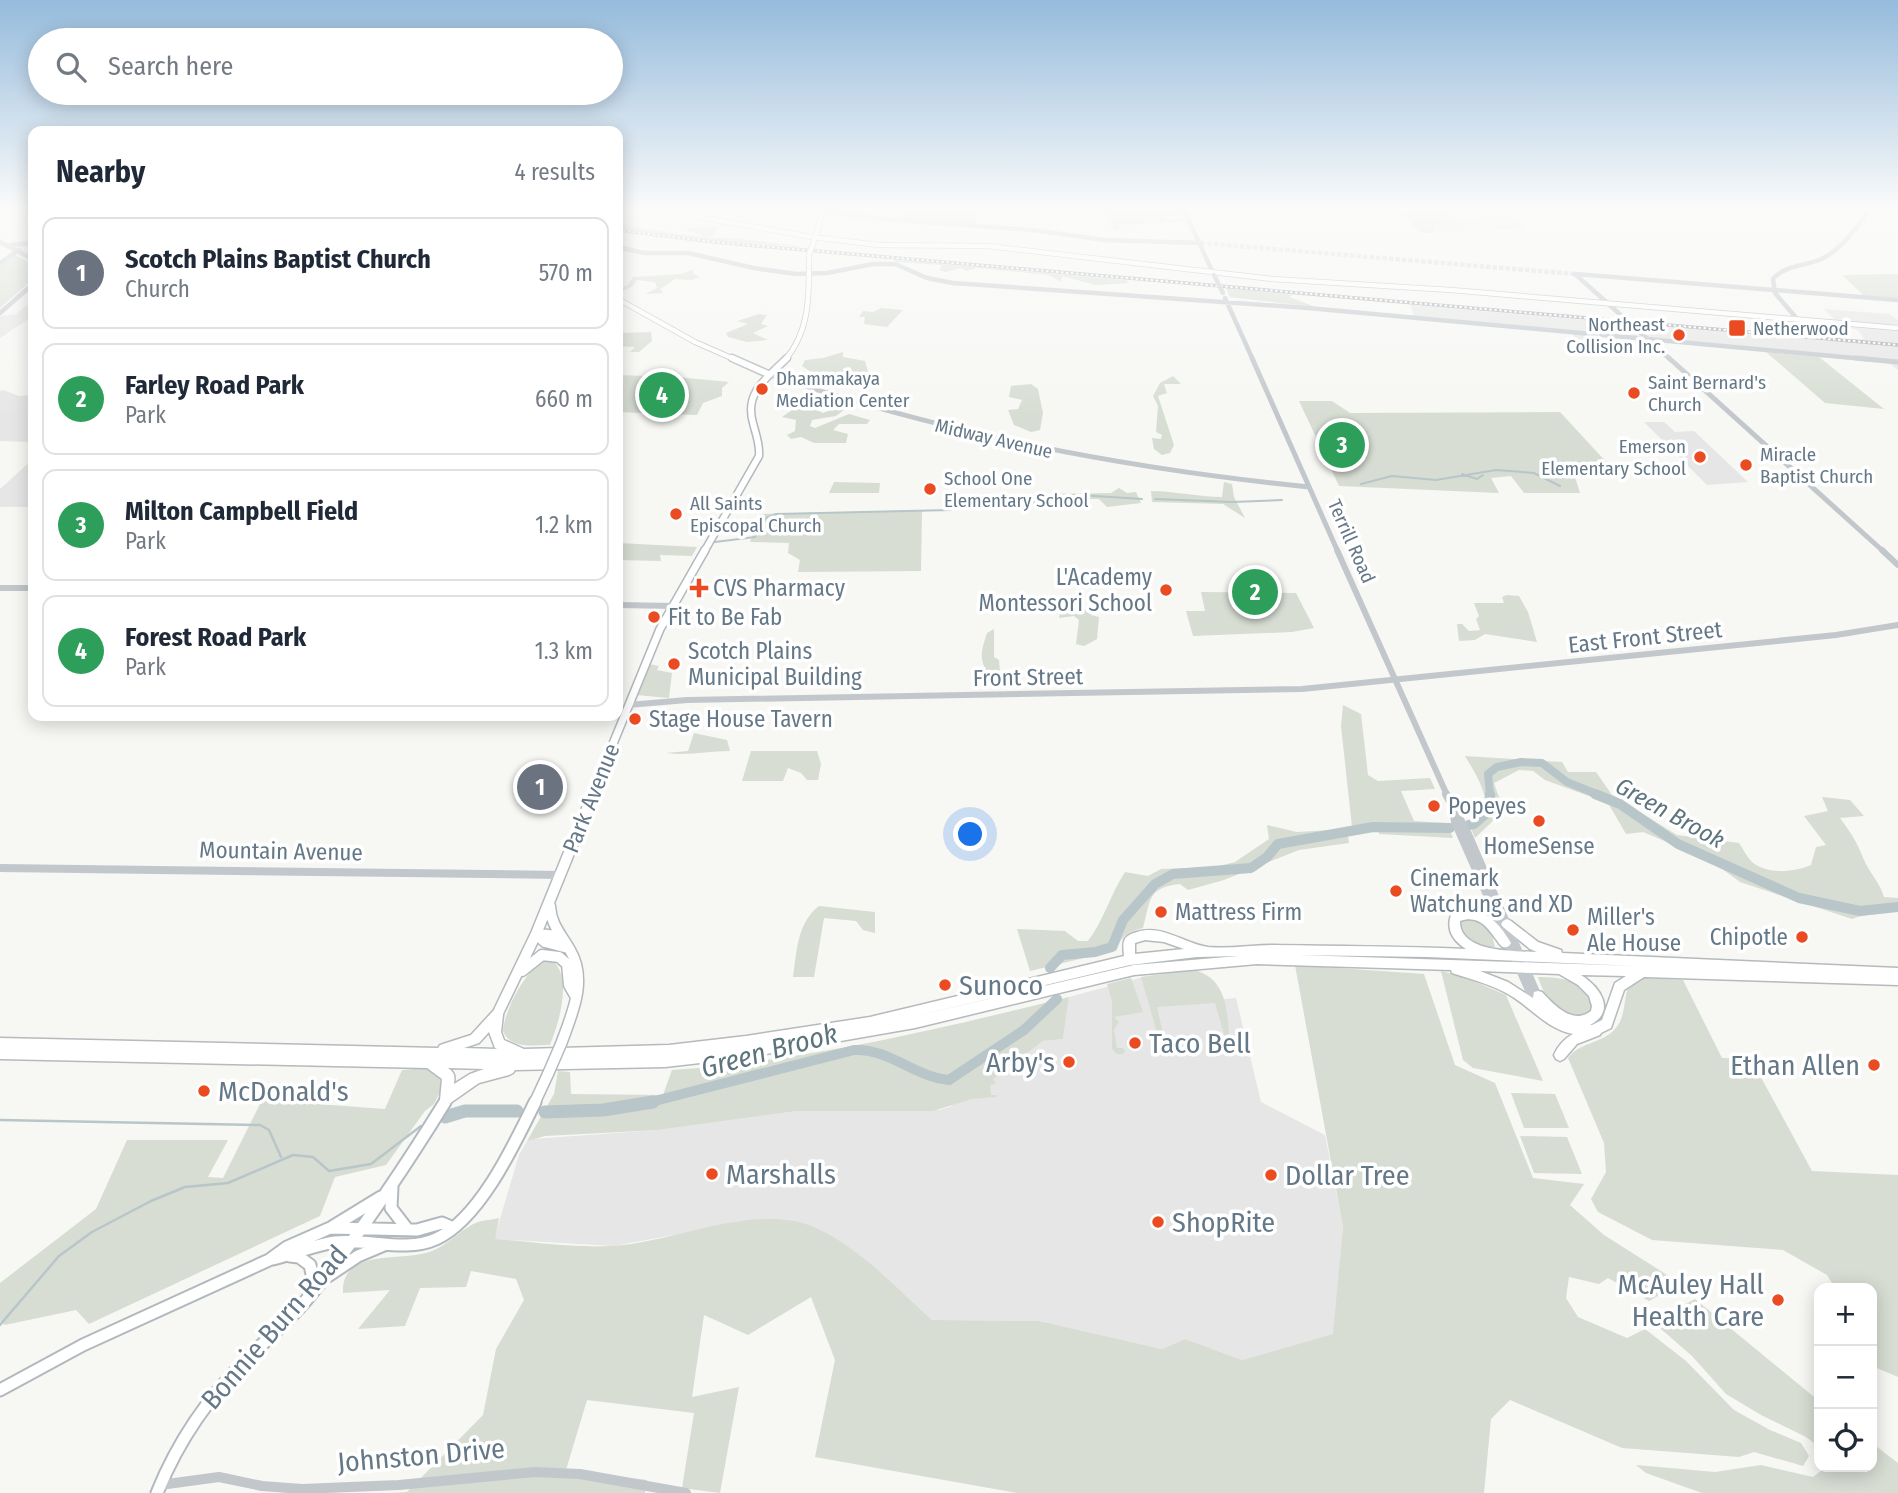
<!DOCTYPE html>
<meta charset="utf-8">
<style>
:root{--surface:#fff;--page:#f2f2f3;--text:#1f2937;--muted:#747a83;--line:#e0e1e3;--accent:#db2777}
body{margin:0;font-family:"Fira Sans Condensed",sans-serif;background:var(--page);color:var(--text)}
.controls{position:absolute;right:21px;bottom:21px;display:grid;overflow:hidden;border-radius:14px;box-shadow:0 4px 18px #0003}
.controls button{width:63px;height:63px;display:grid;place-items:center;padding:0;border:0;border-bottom:2px solid var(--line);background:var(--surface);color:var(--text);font:35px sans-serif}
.you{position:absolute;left:971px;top:835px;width:24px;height:24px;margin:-18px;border:5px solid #fff;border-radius:50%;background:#1a73e8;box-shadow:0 0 0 10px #1a73e833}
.badge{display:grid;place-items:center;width:46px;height:46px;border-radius:50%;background:var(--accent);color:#fff;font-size:23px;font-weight:700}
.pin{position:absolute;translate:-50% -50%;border:4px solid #fff;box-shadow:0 2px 7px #0006}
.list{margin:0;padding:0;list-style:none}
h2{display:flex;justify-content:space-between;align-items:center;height:91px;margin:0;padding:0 28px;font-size:30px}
h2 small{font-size:23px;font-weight:400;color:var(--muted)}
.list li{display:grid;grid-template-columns:46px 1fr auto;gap:21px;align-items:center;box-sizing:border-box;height:112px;margin:0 14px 14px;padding:0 14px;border:2px solid var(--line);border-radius:14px}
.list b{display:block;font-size:26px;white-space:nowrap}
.list p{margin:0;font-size:23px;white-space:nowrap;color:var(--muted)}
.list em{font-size:23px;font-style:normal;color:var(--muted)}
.icon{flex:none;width:38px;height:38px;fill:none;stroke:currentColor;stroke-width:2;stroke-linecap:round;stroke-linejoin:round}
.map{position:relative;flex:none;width:1898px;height:1493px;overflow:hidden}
.search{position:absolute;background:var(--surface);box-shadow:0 4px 18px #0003;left:28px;top:28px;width:595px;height:77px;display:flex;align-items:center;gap:18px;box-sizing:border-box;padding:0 24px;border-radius:38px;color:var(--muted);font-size:26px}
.panel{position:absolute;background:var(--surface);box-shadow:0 4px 18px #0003;left:28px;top:126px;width:595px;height:595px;border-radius:14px}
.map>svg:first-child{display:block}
</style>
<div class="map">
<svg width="1898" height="1493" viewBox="0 0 1898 1493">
<rect width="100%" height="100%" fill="#f7f7f4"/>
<!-- built -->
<path fill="#e5e6e5" d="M1510,216L1525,229L1439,233L1418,219Z
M33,305V320H27L0,338V316L16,314L26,306Z
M1411,305L1830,341L1864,339L1858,330L1847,327L1898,331V370L1890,364L1586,334L1590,346L1578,345L1572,333L1414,319Z
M1824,309L1889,314L1898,320V325L1835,320Z
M3,390L19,396L33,395V442L0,441V391Z
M1644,422H1664L1675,432L1694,431L1748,482L1707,485Z
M33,459V507H0V489Z
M1194,970L1202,1001L1236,998L1261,1102L1325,1135L1343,1227L1334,1334L1242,1360L1185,1339L1162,1349L1039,1321L932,1320L881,1274L782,1220H757L613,1246L494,1239L519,1155L527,1141L532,1139L658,1130L797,1111L939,1110L950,1107L992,1079L1043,1041L1063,1039L1069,997L1147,976Z"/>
<!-- green -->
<path fill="#d7ddd3" d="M902,208H974L976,224L902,219Z
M1102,208L1181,209L1184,215L1162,216L1164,219H1185L1186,222L1119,225L1120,229L1114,230Z
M1421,208H1441L1453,215L1445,217L1449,222L1447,217H1453L1457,225L1433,227L1435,233H1420L1400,212Z
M618,223L633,227L701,237L703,235L687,231V228L718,227L710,238H733L806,247L721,241L618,228Z
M15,255L33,265V279L0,308V265Z
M896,260L1126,280L1129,283L1096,285L1062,276L1061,282L1049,275L1039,274L976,268L967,271L961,268L945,272L939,270L942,265L894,262Z
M692,270L694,274L700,277L691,280L675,279L660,289L663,293L645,294L657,288L655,282L637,280L633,286L618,293V289L628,285L633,277L681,274Z
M1898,274V298L1863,295L1842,275Z
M1226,288L1293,295L1289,297L1316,307L1230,297Z
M881,308L903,310L887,327L864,324L865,317H859L863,311L873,312Z
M759,314L767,315L761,324L768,326L753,333L768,340L747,342L728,337L726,333L748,324L737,321Z
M651,332L652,341L639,352H630L635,347L618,346L620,340L618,333Z
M843,352V357L865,361L871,383L844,387L829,383L827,376L814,374L802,366L805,360L823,358Z
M1766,352L1819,357L1884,409L1825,403Z
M618,375L674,377L671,383L677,377L729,382L722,388V396L703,403L697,415L618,412Z
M1173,376L1181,384H1164L1167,393L1158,396L1174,445L1170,453L1162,455L1154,449L1152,438L1161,439L1162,435L1156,432L1158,406L1153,396L1160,383Z
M1031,384L1038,389L1043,413L1040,430L1031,432L1014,425L1008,410L1018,409L1022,400L1009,397L1011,386Z
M1299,401H1332L1350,413L1560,412L1609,465L1575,477L1580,493H1524L1511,476L1491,478L1499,493L1339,486Z
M802,403L823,413L846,404L849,406L836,416L812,420L810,426L815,428L849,414L870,420L867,424H839L833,430L848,434L846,443H814L801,437L791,439L787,435L795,431L796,420L782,417Z
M834,482L880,483L879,493H829Z
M1224,482L1232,484L1234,497L1245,518L1223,504L1152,502L1151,491C1175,491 1198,497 1222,497Z
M1119,488L1127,493L1136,492L1141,503L1107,507L1099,499H1074L1071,507L1052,508L1051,494L1111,493Z
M922,510L921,571L798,572L800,560L788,553L789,543L750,542L760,514Z
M618,543L697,547L692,556L660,555L661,561L618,560Z
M1201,592L1296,593L1314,628L1292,632L1193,636L1186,611H1205Z
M1507,595L1519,596L1528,612L1537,642L1485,634L1475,640L1459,641L1457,624H1462L1469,631L1480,630L1476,619L1479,616L1474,603H1504L1502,597Z
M1061,609H1087L1091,615L1099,617L1097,639L1084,646L1076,644L1079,620L1074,616L1059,618Z
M994,629V657L999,660L1000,673H988C978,659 982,649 987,633Z
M649,664L659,666L657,670L672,673L669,698L636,695Z
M1343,705L1361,714L1368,775L1378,781L1430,778L1435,789L1401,791L1414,821L1447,823L1453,838L1379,834L1377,823L1352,827L1341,726Z
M694,733L727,740L730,751C707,751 688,756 666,753L688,751Z
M751,751H817L821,764L818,780H807L801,773L788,768L783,781H742Z
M1465,756L1562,762L1568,772H1596L1612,795L1677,835L1739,843C1743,849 1747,857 1752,862C1767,875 1795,872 1811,865L1816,847L1826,845L1804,816L1828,811L1822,797L1850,800L1864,816L1840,818C1854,837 1856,841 1865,862C1871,875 1880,883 1884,897L1898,898V910C1882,915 1867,913 1852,919L1740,882L1710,860L1643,832L1626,834L1608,803L1545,780L1533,771L1519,770L1494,783L1502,806L1497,817L1475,838L1468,821C1473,818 1480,816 1483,811C1492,798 1472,768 1465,756Z
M1267,825L1297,832L1347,829L1349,843L1299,850L1224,880L1188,890L1180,884C1147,888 1151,899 1143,928C1129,932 1121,935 1117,950L1030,971L1017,929L1065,931L1078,941H1088C1104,920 1110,895 1125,872L1148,876L1161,869L1215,867L1235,862L1269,839Z
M819,906L875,912V933L863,930L856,921L824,918L814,977H793C797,951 797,923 819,906Z
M1465,916L1482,920L1492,935L1495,947H1477L1462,937L1458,920Z
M546,961L555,963C572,982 558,1025 550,1045C533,1045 511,1050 503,1031C504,1011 527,966 546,961Z
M1295,965L1424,974L1455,1065L1495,1083L1533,1178L1584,1184L1570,1205L1604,1235L1675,1280L1678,1285L1649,1301L1608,1278L1599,1284L1569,1277L1566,1298L1578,1317L1627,1338L1645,1329L1686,1361L1734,1410L1770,1430L1801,1443L1809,1456L1803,1466L1754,1452L1739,1457L1622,1448L1510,1400L1491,1419L1484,1493H1017L815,1457L835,1360L811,1297L748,1335L704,1315L692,1397L739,1387L720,1493L682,1488L694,1413L587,1400L566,1470L647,1480L645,1493H390L407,1492L483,1415L496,1349L524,1300L516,1279L471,1271L466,1287L420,1288L405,1326L358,1329L390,1290L343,1293C341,1246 404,1263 432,1251C448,1245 465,1226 478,1222C484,1220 492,1220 499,1218L495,1239C533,1242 573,1248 612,1246C674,1243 757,1201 816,1228C860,1248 896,1288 932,1320L1039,1321L1162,1349L1185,1339L1242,1360L1333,1334L1343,1227Z
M1194,970C1230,979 1227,1017 1230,1046L1228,1048L1215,1003L1157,1007L1167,1051L1172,1052V1056H1169L1162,1050L1141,977Z
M1441,971L1464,977L1506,995L1543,1081L1473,1068L1463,1060Z
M1538,977C1560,977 1599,981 1590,1012C1562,1027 1546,1001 1538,977Z
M1131,978L1143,1012L1114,1017L1119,1022L1114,1030L1117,1048H1123L1125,1051L1123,1054H1117L1112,1049V1001L1107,984Z
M1642,978L1683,980L1722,1058L1751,1059L1812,1171L1898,1175V1377L1872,1366V1288H1835L1827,1275L1783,1250L1652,1240L1598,1212L1591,1199L1606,1172L1604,1143L1568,1058C1580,1041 1606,1044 1618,1025C1625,1015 1624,999 1628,987Z
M1069,997L1063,1039L1043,1041L993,1079L996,1084L990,1085L991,1095H997L996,1097L972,1099L933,1111H797L658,1130L545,1136L527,1141L554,1094L558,1071L570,1072L571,1094L663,1095L672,1070C806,1061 939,1029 1069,997Z
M427,1068L437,1073L443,1086L434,1104L425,1111L386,1165L335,1177L320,1216L89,1324L76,1310L5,1325L0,1321V1283L96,1209L127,1140H228L208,1177L223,1178L262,1100L385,1109L402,1070Z
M1511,1093L1555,1094L1569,1128H1524Z
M1520,1136L1567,1137L1582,1174L1534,1173Z
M1695,1299L1819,1401V1447L1806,1437L1761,1415L1726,1394L1692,1356L1661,1329V1317Z
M1872,1443L1898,1463V1493H1702L1646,1473L1636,1465L1715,1472L1761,1465L1813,1477L1826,1467H1872Z"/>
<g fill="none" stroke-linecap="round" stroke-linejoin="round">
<!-- stream-far1 -->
<path stroke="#b8c6c9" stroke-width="2" d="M1462,474L1477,479L1483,475
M1361,484L1392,476L1436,480L1496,470L1534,473L1560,486
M1054,497L1079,495L1142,499
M1155,499L1232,502L1282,500
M1024,508L1040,499
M961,509L1014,508
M715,542L755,537L766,518L776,514L951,510"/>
<!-- stream -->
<path stroke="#b8c6c9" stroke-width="2.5" d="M0,1120L260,1125L269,1130L281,1157
M0,1325L59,1256L92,1232L151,1201L185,1187L228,1183L293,1155L313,1157L329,1171L371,1164L421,1126"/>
<!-- river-far2 -->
<path stroke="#b8c6c9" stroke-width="8" d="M1490,795L1488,774L1497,767L1521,762L1542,763L1567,782L1599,795"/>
<!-- river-far1 -->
<path stroke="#b8c6c9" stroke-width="10" d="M1595,794L1620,804L1678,844L1799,898L1860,911L1898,907
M1469,825L1474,824L1491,809L1490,794
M1050,968L1062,955L1095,952L1112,947L1123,920L1155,884L1173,874L1251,868L1267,857L1278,844L1373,827L1450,828
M643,1104L854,1050C889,1048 914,1077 949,1080L1024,1030L1057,999"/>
<!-- river -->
<path stroke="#b8c6c9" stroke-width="13" d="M545,1112L603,1110L653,1102
M445,1117L465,1111H517"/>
<!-- tertiary-tunnel -->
<path stroke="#d2d7d9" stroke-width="4.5" stroke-dasharray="4.5 2" stroke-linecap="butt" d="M1201,243L1575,274"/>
<!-- secondary-far4 casing -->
<g stroke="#b2b9be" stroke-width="6">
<path id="secondary-far4" d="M647,208L812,237L879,245L988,246L1272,279L1451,290L1898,328
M812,247L824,208
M618,299L695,342L736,360
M785,360C811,330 809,292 809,254"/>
</g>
<!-- secondary-far3 casing -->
<g stroke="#b2b9be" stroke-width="9">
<path id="secondary-far3" d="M732,358L768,374
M704,552L759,456C760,444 756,435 753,423C744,392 767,378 787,358"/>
</g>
<!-- secondary-far2 casing -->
<g stroke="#b2b9be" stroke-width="10">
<path id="secondary-far2" d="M592,795L660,629L705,550"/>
</g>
<!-- secondary-far1 casing -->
<g stroke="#b2b9be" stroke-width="13">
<path id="secondary-far1" d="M550,906C551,925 561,934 570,950C588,980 572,1014 561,1044
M536,934L545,942L568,948
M536,934L560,936
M522,971L542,955L559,957L567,964L569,985L576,997
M497,1015L536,934L593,794
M444,1104L446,1100
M534,1104L548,1074"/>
</g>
<!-- secondary casing -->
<g stroke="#b2b9be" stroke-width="15">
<path id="secondary" d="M392,1186L391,1208L408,1230
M332,1227L381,1197
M290,1256L299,1257L310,1265L312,1274L309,1295
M273,1259C294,1254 314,1245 335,1242C368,1238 405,1253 436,1239C480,1219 515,1143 535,1102
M328,1276L358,1256L384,1245
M0,1390L83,1345L269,1260L287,1247L330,1228L417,1230L442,1223L451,1227
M157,1493C178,1441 208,1397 248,1358C268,1338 290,1320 308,1298C359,1236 403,1170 445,1102"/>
</g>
<!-- trunk casing -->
<g stroke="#b5babd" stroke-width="3">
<path id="trunk" d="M1471,909C1490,913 1501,926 1511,943L1509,946C1507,947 1505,948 1503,947C1500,946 1497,940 1495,938C1486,925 1477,915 1460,921C1459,953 1515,951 1537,952L1530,949L1503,927L1501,924L1503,921L1507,919L1511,921L1538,942L1561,950L1562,953L1898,968V985L1644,977L1624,990L1611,1028L1601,1033L1600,1035L1577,1044L1564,1059L1560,1061L1556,1059L1554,1055C1557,1047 1565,1038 1573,1034C1548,1029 1533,1010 1513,997C1494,985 1473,980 1452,973L1451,970L1257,964L1134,975L915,1028L744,1058L665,1067L515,1070L513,1073L509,1075L479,1083L446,1106L442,1104L440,1100L442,1079L427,1068L0,1059V1038L438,1048L440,1045L471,1035L493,1011L497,1010L501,1011L503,1015L501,1032L504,1040L524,1049L669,1045L746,1036L870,1017L1124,956C1123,943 1121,936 1137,932C1162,924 1185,944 1208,947C1229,949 1252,945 1273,945C1337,946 1402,946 1466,949C1453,941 1446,930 1451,915L1464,910ZM1145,940L1164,942L1184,949L1135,954V943ZM1299,955L1428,957L1637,966ZM1238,956L1134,965L903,1019L1130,965L1197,957ZM1480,971L1559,974L1578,985L1589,996L1592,1006L1591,1011C1573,1025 1555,1006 1542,992L1538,991L1534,992L1533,998L1508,982ZM1581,975L1626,976L1615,983L1602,1020L1592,1025H1590C1617,1011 1600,987 1581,975ZM489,1032L495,1048L497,1049L464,1048L479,1043ZM448,1068L484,1069L470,1074L454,1084C455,1076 455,1073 448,1068Z"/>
</g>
<!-- tertiary-far4 -->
<path stroke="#c2c7cb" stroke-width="4.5" d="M801,208L885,219L1032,230L1105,240L1201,243
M1183,208L1214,275
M0,242L33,259
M11,245L33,243
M618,247L644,253H688L754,268L796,274L827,273L873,264H895L927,278L953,283L1308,308L1876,360
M0,263L19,250
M1575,274L1671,360
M1576,274L1898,300
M1225,298L1253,360
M0,313L33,284
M1797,319L1775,293L1773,279C1785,265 1804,266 1819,260C1841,251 1858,227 1870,208"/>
<!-- tertiary-far3 -->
<path stroke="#c2c7cb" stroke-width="5" d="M1252,358L1338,552
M1669,358L1884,552
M1856,358L1898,362
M768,374C946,434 1122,468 1309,487"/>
<!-- tertiary-far2 -->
<path stroke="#c2c7cb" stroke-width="6" d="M1337,550L1447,795
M1882,550L1898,565
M0,588H33
M618,605L673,606
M628,705L687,700L1302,689L1836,635L1898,625"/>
<!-- tertiary-far1 -->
<path stroke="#c2c7cb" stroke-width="8" d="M1446,794L1468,834L1539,999
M1454,813L1455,822L1535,1004
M0,868L561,875"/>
<!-- tertiary -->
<path stroke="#c2c7cb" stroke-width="10" d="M160,1485L219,1477L262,1486L302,1489L399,1485L535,1472L580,1474L686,1493"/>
<!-- secondary-far4 -->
<use href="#secondary-far4" stroke="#fff" stroke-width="4.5"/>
<!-- secondary-far3 -->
<use href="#secondary-far3" stroke="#fff" stroke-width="6"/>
<!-- secondary-far2 -->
<use href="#secondary-far2" stroke="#fff" stroke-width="7"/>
<!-- secondary-far1 -->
<use href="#secondary-far1" stroke="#fff" stroke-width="10"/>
<!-- secondary -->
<use href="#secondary" stroke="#fff" stroke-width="11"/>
<!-- trunk -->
<use href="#trunk" fill="#fff" fill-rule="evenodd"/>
<!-- rail casing -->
<g stroke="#a3aab0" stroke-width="3.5">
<path id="rail" d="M618,230L713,242L1898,345"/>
</g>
<!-- rail -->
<use href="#rail" stroke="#fff" stroke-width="2" stroke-dasharray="2.5" stroke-linecap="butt"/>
<!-- secondary-bridge-far1 casing -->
<g stroke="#b2b9be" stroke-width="6" stroke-linecap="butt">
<path id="secondary-bridge-far1" d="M809,254L812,247"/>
</g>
<!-- secondary-bridge casing -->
<g stroke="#b2b9be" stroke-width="13" stroke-linecap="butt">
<path id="secondary-bridge" d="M548,1074L561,1044"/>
</g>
<!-- tertiary-bridge -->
<path stroke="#c2c7cb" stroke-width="4.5" d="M1214,275L1223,293"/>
<!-- secondary-bridge-far1 -->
<use href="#secondary-bridge-far1" stroke="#fff" stroke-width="4.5"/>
<!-- secondary-bridge -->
<use href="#secondary-bridge" stroke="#fff" stroke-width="10"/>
</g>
<!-- sky -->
<linearGradient id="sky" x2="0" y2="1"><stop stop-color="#95bbdc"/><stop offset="0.5" stop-color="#fbfbfa"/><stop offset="1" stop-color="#fbfbfa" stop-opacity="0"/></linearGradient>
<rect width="1898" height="417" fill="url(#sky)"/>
<!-- markers -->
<g fill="#eb4b21" stroke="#fff" stroke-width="2.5">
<rect x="1728" y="319" width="18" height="18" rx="3.5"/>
<circle cx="1679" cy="335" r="7"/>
<circle cx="762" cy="389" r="7"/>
<circle cx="1634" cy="393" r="7"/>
<circle cx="1700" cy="457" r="7"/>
<circle cx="1746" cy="465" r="7"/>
<circle cx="930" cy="489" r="7"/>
<circle cx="676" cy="514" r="7"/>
<path d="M695.5 577.5h7v7h7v7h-7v7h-7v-7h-7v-7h7z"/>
<circle cx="1166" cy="590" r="7"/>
<circle cx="654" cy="617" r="7"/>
<circle cx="674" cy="664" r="7"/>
<circle cx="635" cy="719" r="7"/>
<circle cx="1434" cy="806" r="7"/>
<circle cx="1539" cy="821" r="7"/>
<circle cx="1396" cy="891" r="7"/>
<circle cx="1161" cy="912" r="7"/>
<circle cx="1573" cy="930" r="7"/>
<circle cx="1802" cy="937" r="7"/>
<circle cx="945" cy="985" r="7"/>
<circle cx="1135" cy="1043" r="7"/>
<circle cx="1069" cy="1062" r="7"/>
<circle cx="1874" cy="1065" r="7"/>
<circle cx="204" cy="1091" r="7"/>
<circle cx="712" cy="1174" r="7"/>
<circle cx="1271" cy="1175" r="7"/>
<circle cx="1158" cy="1222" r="7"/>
<circle cx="1778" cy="1300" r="7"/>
</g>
<g text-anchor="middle" stroke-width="7" stroke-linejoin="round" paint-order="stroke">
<!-- far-poi labels -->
<g font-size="19" fill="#657887" stroke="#fff" text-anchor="start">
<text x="1665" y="331" text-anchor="end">Northeast<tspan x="1665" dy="22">Collision Inc.</tspan></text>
<text x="1753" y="335">Netherwood</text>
<text x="776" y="385">Dhammakaya<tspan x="776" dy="22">Mediation Center</tspan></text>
<text x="1648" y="389">Saint Bernard's<tspan x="1648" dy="22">Church</tspan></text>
<text x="1686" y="453" text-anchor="end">Emerson<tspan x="1686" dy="22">Elementary School</tspan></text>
<text x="1760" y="461">Miracle<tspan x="1760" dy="22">Baptist Church</tspan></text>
<text x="944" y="485">School One<tspan x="944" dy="22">Elementary School</tspan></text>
<text x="690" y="510">All Saints<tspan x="690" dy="22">Episcopal Church</tspan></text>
</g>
<!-- far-street labels -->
<g font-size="19" fill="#657887" stroke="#fff">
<text transform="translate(994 438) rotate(13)" y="7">Midway Avenue</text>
<text transform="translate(1352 541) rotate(66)" y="7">Terrill Road</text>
</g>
<!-- poi labels -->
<g font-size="23" fill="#657887" stroke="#fff" text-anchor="start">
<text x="1152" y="585" text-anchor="end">L'Academy<tspan x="1152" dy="26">Montessori School</tspan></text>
<text x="713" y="596">CVS Pharmacy</text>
<text x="668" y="625">Fit to Be Fab</text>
<text x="688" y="659">Scotch Plains<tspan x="688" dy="26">Municipal Building</tspan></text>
<text x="649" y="727">Stage House Tavern</text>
<text x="1448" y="814">Popeyes</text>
<text x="1539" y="854" text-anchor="middle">HomeSense</text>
<text x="1410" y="886">Cinemark<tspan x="1410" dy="26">Watchung and XD</tspan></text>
<text x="1175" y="920">Mattress Firm</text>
<text x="1587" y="925">Miller's<tspan x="1587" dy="26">Ale House</tspan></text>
<text x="1788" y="945" text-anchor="end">Chipotle</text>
</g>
<!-- street labels -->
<g font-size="23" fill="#657887" stroke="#fff">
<text transform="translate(1645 637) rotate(-6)" y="8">East Front Street</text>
<text transform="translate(1028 677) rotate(-1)" y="8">Front Street</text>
<text transform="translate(591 798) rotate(-68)" y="8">Park Avenue</text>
<text transform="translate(281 851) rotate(1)" y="8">Mountain Avenue</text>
</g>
<!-- water labels -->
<g font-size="24" font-style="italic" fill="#5c747c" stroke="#fff">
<text transform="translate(1670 813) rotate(29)" y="8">Green Brook</text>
</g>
<!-- near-poi labels -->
<g font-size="28" fill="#657887" stroke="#fff" text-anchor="start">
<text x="959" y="995">Sunoco</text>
<text x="1149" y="1053">Taco Bell</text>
<text x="1055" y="1072" text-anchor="end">Arby's</text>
<text x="1860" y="1075" text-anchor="end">Ethan Allen</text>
<text x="218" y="1101">McDonald's</text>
<text x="726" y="1184">Marshalls</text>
<text x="1285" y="1185">Dollar Tree</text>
<text x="1172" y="1232">ShopRite</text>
<text x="1764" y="1294" text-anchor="end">McAuley Hall<tspan x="1764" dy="32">Health Care</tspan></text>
</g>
<!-- near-water labels -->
<g font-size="28" font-style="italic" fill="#5c747c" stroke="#fff">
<text transform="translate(769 1050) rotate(-15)" y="10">Green Brook</text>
</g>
<!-- near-street labels -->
<g font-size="28" fill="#657887" stroke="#fff">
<text transform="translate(274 1327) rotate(-49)" y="10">Bonnie Burn Road</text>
<text transform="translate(421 1455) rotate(-5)" y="10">Johnston Drive</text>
</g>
</g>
</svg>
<div class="controls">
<button>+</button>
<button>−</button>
<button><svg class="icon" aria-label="locate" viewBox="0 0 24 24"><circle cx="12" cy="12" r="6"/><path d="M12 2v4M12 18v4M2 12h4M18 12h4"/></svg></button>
</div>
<div class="you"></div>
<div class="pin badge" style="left:540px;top:787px;background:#6b7280">1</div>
<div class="pin badge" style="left:1255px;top:592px;background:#2e9e5b">2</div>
<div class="pin badge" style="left:1342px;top:445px;background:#2e9e5b">3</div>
<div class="pin badge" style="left:662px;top:395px;background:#2e9e5b">4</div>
<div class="search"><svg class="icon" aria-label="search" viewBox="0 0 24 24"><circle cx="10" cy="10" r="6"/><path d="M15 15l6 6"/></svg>Search here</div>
<section class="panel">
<h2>Nearby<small>4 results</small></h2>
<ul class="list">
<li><span class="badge" style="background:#6b7280">1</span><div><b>Scotch Plains Baptist Church</b><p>Church</p></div><em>570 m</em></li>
<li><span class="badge" style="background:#2e9e5b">2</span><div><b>Farley Road Park</b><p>Park</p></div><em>660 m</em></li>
<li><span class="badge" style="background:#2e9e5b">3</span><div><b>Milton Campbell Field</b><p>Park</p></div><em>1.2 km</em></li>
<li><span class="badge" style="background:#2e9e5b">4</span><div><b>Forest Road Park</b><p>Park</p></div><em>1.3 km</em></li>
</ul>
</section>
</div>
